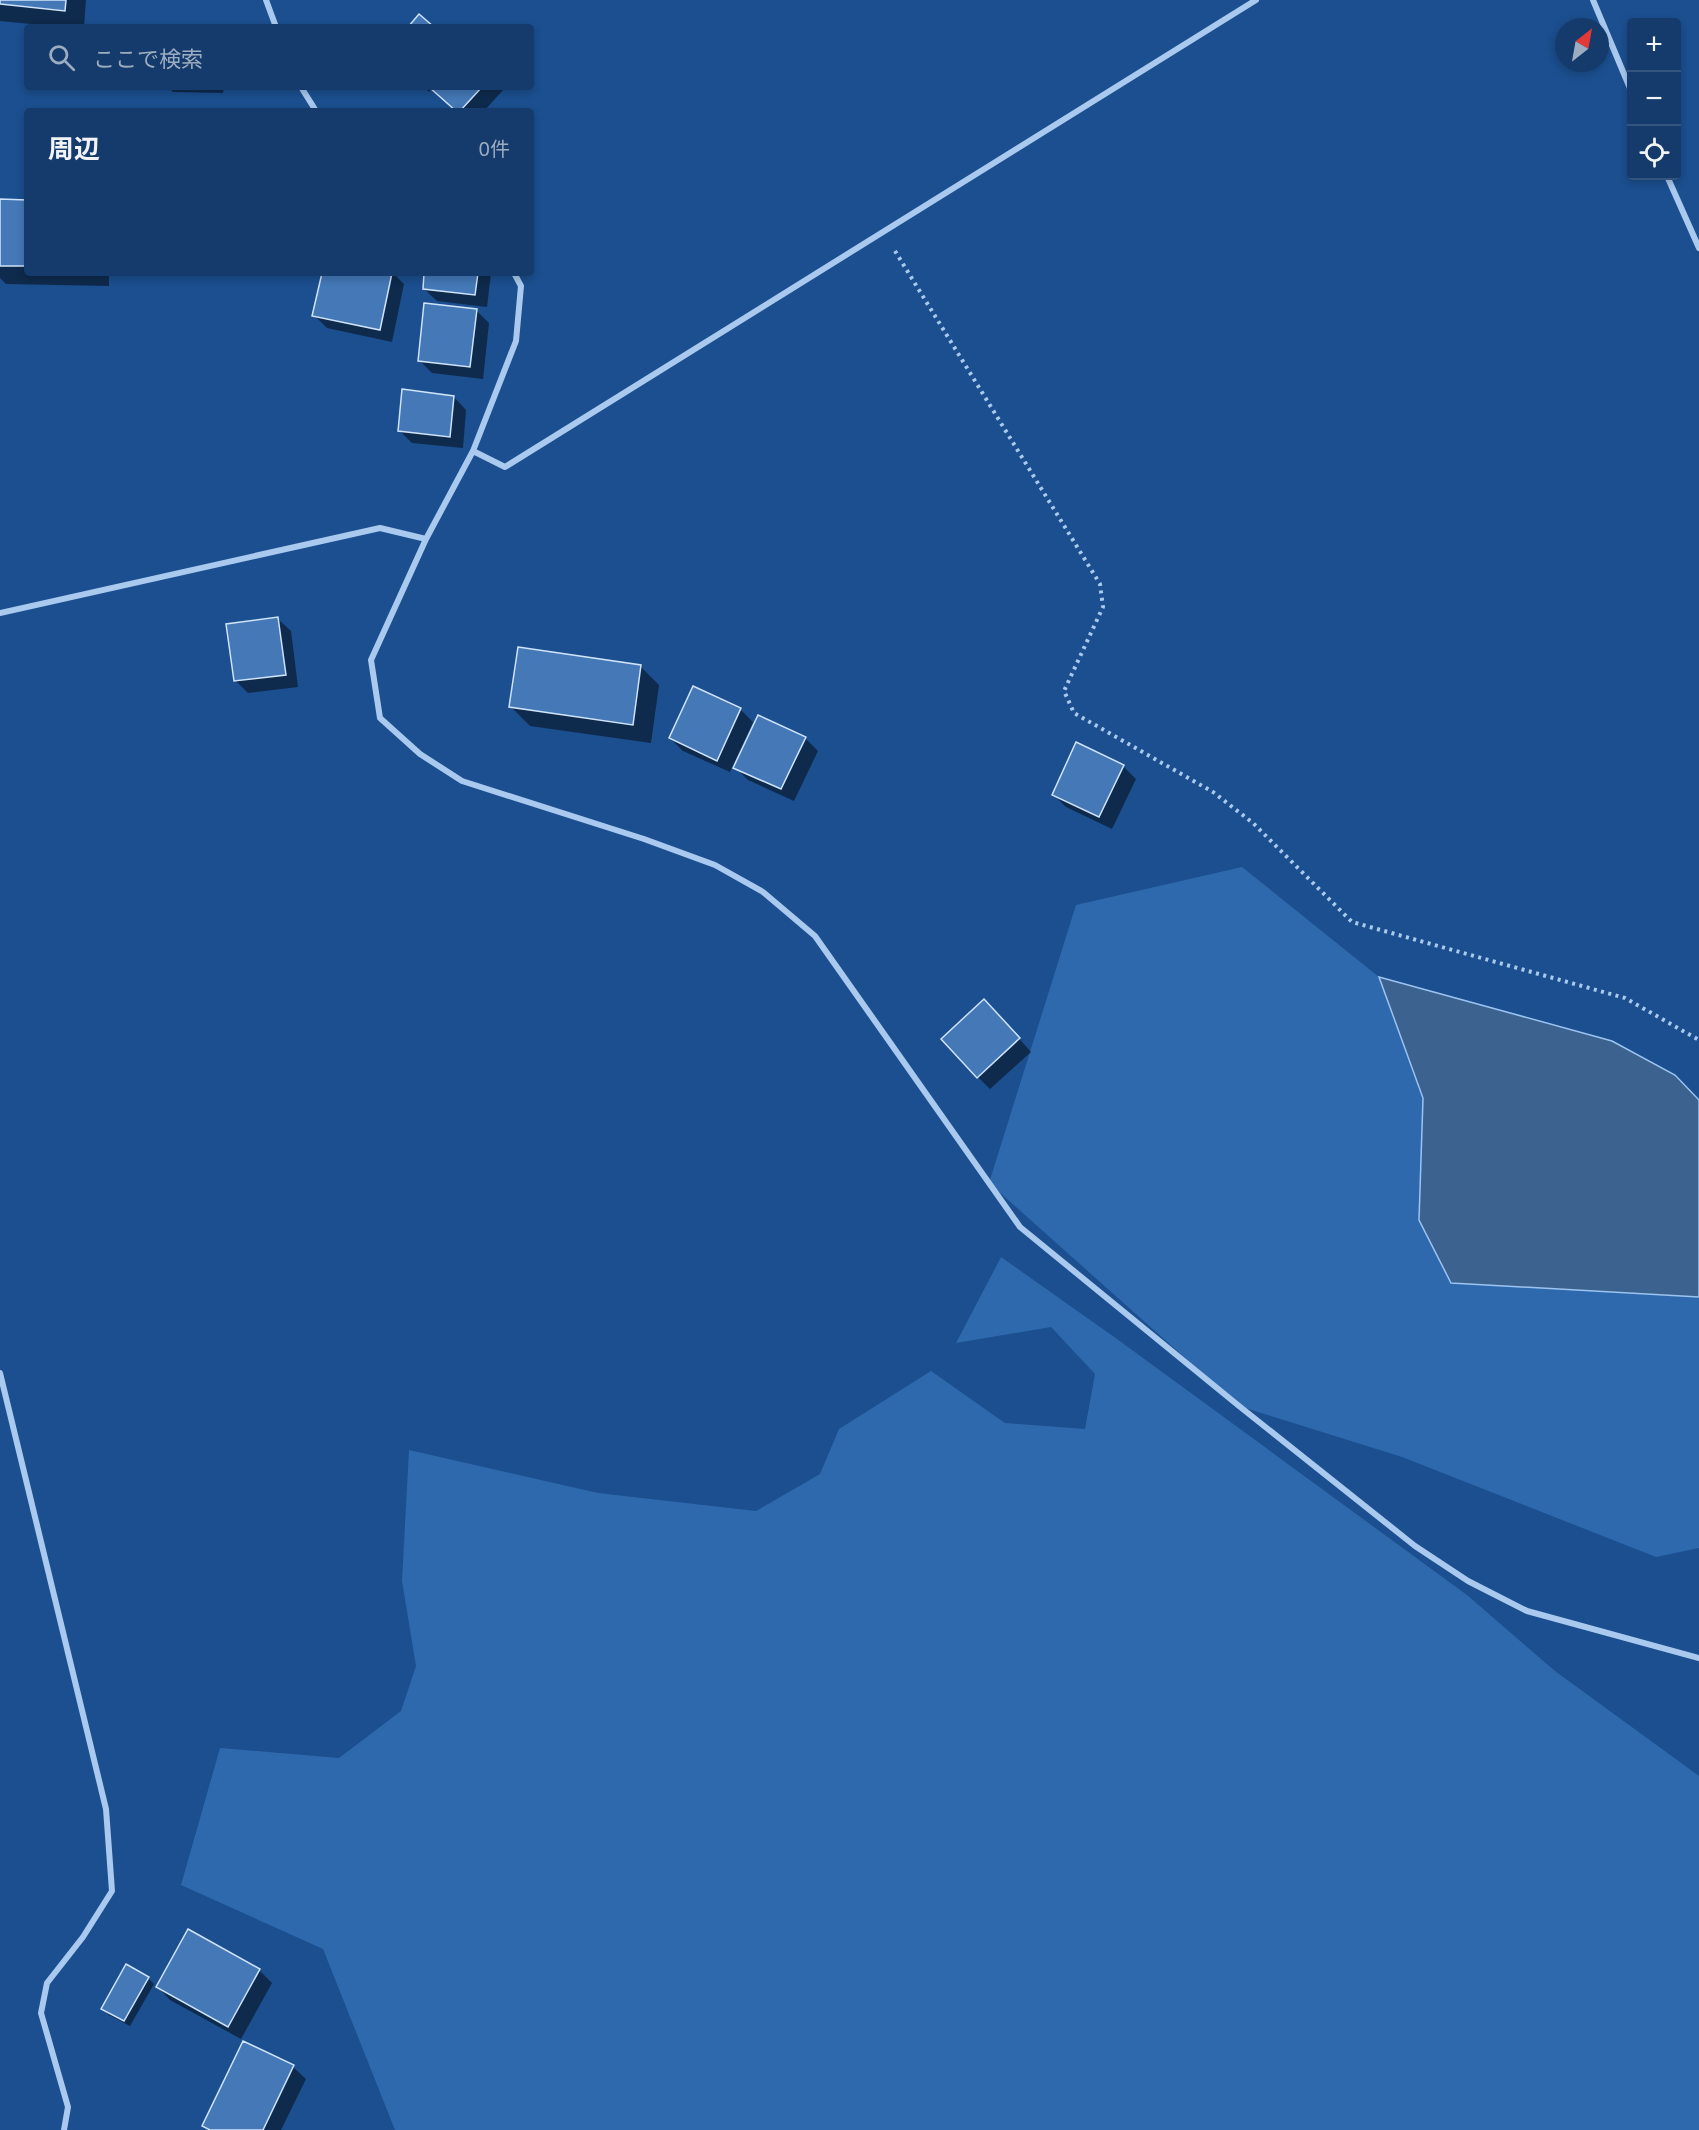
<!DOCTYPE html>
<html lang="ja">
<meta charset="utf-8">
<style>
:root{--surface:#143b6b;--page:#214673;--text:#f1f3f6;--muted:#9dadc1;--line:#33557e}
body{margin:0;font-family:"Noto Sans","Noto Sans JP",sans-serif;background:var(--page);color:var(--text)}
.controls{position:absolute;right:18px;top:18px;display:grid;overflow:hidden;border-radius:6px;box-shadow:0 3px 9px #0003}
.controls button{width:54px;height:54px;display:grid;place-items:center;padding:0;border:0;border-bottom:2px solid var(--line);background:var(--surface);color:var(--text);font:30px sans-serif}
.compass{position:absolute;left:1555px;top:18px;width:54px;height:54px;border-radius:50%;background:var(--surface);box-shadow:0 3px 9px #0003;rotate:31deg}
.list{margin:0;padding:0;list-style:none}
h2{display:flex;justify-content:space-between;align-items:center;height:78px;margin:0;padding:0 24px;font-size:26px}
h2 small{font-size:20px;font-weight:400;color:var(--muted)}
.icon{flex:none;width:33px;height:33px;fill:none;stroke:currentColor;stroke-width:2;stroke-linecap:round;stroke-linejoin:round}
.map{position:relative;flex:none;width:1699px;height:2130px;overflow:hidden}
.search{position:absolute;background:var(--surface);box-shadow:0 3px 9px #0003;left:24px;top:24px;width:510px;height:66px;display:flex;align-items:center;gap:15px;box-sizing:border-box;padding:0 21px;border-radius:6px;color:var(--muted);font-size:22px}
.panel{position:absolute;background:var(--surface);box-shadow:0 3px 9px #0003;left:24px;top:108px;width:510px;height:168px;border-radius:6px}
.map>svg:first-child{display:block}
</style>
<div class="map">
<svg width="1699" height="2130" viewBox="0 0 1699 2130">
<rect width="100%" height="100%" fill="#1b4f8f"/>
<!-- green -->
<path fill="#2e69ad" d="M1242,867L1379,977L1423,1098L1419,1220L1699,1297V1548L1656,1557L1402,1457L1239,1406L989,1183L1076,905Z
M1001,1257L1117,1339L1467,1595L1555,1671L1699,1776V2130H395L323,1949L181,1885L220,1748L339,1758L401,1711L416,1666L402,1581L409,1450L598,1493L756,1511L820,1474L839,1429L931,1371L1005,1423L1085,1429L1095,1374L1051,1327L956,1343Z"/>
<!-- water -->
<path fill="#3c6290" stroke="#9cc4f0" stroke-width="1.5" d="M1379,977L1612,1041L1675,1075L1699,1100V1297L1451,1283L1419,1220L1423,1098Z"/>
<!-- shadow -->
<path fill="#0007" d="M0,0H86L84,27H62L0,21Z
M168,87H224L223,93L173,92Z
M423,87H504L505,88L484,111H457L432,88L429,92Z
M0,201H27V273H109V286L6,284L0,278Z
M323,273H393L404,284L392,342L327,328L314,315Z
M426,273H491L487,307L437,301L424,289Z
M476,310L489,323L483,379L432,373L419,360Z
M454,397L466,410L463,448L412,443L399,430Z
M278,619L291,631L298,687L248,693L236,681Z
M640,666L659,685L651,743L530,726L511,707Z
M740,709L753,722L730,772L683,751L670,738Z
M805,738L818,751L794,801L748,780L735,767Z
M1123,766L1136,779L1112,829L1066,807L1054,795Z
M997,1014L1031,1052L990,1089L978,1077Z
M259,1970L272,1983L241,2039L170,2000L158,1987Z
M148,1978L154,1984L130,2026L109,2015L103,2009Z
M244,2043L293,2067L306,2079L281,2130H208L204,2126Z"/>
<!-- building -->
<path fill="#4478b7" stroke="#cfe3fa" stroke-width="1.5" d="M0,0H66L65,11L0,4Z
M419,14L434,27H408Z
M429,87H482L460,111H456Z
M0,199L27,200V266H0Z
M322,273H392L380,330L312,316Z
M424,273H478L475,295L423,289Z
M424,303L477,309L470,367L418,361Z
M402,389L454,396L450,437L398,431Z
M278,617L286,675L234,681L226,624Z
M518,647L641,665L633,725L509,707Z
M693,686L741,708L717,761L669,738Z
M758,715L806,737L781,789L733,768Z
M1076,742L1124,765L1099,817L1052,795Z
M984,999L1020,1038L977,1078L941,1039Z
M188,1929L260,1969L228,2027L156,1987Z
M126,1964L149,1977L124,2021L101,2009Z
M243,2041L294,2065L263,2130H210L202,2126Z"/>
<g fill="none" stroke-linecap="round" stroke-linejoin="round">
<!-- path -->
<path stroke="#a9c9ee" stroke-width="4" stroke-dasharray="3 4.5" stroke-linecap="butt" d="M895,251L1100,584L1103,607L1064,691L1074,713L1213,792L1253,823L1352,922L1625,998L1699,1040"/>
<!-- minor -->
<path stroke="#a9c9ee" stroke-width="6" d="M266,0L276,27
M1593,0L1632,93
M301,87L316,111
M1667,176L1699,248
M514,273L521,286L516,341L473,451L426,539L371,660L380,718L420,754L462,781L644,839L715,865L763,892L815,936L1020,1227L1239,1406L1415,1546L1468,1581L1527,1611L1699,1658
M473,451L505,467L1256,0
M0,613L380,528L426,539
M0,1373L106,1809L112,1891L83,1937L47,1983L41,2013L68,2107L64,2130"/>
</g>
</svg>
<div class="controls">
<button>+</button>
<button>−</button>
<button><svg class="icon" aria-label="locate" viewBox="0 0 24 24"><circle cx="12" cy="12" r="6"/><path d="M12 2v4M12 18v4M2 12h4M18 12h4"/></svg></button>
</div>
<svg class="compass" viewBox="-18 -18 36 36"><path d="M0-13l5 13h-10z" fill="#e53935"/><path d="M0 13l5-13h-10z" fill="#9dadc1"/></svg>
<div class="search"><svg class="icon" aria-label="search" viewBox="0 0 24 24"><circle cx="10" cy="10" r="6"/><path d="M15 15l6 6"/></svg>ここで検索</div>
<section class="panel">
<h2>周辺<small>0件</small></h2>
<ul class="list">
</ul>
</section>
</div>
